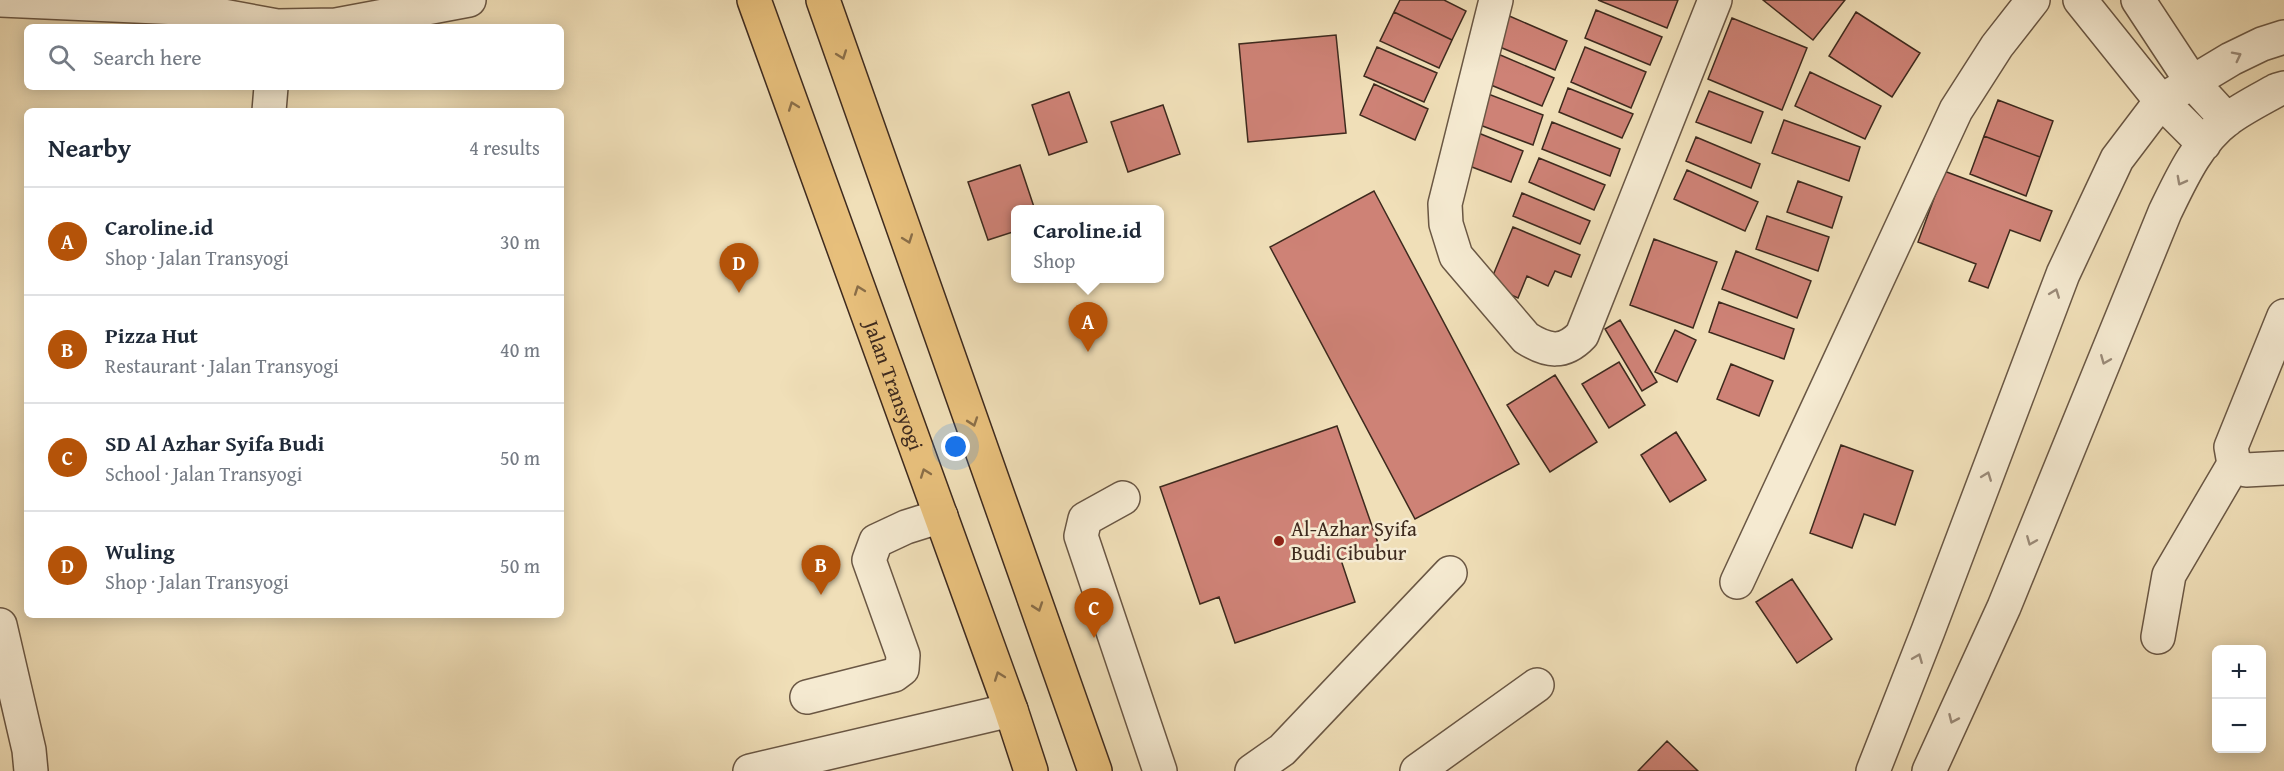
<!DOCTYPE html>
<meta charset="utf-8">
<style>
:root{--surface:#fff;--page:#f6f6f7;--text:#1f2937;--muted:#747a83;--line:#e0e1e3;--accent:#b45309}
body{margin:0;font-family:"Gentium Book Plus",serif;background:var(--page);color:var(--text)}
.controls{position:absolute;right:18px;bottom:18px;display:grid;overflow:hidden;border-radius:9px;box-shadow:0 3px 15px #0003}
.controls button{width:54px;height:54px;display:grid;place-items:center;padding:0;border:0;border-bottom:2px solid var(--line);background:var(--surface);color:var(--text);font:30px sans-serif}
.you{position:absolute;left:956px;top:447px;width:21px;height:21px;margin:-15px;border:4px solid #fff;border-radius:50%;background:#1a73e8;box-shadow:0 0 0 9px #1a73e833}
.badge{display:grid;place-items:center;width:39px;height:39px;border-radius:50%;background:var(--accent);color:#fff;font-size:20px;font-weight:700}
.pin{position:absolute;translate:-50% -50px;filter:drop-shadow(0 2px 3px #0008)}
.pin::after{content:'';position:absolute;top:32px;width:21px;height:18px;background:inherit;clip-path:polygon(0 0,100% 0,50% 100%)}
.popup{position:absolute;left:1011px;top:205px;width:153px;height:78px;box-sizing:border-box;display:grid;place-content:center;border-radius:9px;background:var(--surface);filter:drop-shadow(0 2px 4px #0005);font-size:20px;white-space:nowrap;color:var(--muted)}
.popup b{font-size:22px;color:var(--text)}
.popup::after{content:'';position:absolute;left:50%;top:100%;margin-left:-12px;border:12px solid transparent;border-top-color:var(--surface)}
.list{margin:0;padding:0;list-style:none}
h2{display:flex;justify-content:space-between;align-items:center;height:78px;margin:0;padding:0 24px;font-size:26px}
h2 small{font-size:20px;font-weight:400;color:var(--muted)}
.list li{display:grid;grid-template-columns:39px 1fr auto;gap:18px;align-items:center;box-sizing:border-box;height:108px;padding:0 24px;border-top:2px solid var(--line)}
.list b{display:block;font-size:22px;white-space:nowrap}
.list p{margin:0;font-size:20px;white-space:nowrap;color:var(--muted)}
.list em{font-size:20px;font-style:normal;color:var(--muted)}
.icon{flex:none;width:33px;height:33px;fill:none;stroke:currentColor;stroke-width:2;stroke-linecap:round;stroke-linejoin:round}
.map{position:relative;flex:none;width:2284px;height:771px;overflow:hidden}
.search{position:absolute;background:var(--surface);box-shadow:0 3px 15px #0003;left:24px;top:24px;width:540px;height:66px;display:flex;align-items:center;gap:15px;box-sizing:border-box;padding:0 21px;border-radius:9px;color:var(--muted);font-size:22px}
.panel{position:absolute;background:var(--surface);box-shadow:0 3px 15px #0003;left:24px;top:108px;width:540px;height:510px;border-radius:9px}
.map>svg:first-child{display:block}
</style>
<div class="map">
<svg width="2284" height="771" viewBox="0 0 2284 771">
<rect width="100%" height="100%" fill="#f0dfb8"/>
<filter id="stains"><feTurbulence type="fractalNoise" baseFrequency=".00333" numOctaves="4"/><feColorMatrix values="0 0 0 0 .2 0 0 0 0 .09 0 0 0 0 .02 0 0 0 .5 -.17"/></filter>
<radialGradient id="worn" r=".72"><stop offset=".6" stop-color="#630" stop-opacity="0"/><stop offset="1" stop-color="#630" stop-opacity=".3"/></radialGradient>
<!-- building -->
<path fill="#ce8276" stroke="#3e2a1e" stroke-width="1.5" d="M1400,0H1444L1466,11L1452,40L1394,12Z
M1598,0H1678L1667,28Z
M1763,0H1845L1813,40Z
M1596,10L1662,37L1650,65L1585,38Z
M1394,12L1452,40L1439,68L1380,41Z
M1856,12L1920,53L1892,97L1829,56Z
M1507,15L1567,41L1555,70L1495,45Z
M1732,18L1807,48L1782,110L1708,79Z
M1336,35L1346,133L1248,142L1239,44Z
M1377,47L1437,73L1424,102L1364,76Z
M1585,47L1646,72L1631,108L1571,82Z
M1498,54L1554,78L1542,106L1486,83Z
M1810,72L1881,106L1865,139L1795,106Z
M1374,84L1428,109L1415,140L1360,115Z
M1568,88L1633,114L1622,138L1559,112Z
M1709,91L1763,112L1751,143L1696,122Z
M1069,92L1087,142L1049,155L1032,105Z
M1483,92L1543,115L1533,145L1472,122Z
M1998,100L2053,121L2040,157L1984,136Z
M1163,105L1180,154L1128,172L1111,122Z
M1784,120L1860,147L1849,181L1772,153Z
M1552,122L1620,149L1610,176L1542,149Z
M1471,130L1523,151L1511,182L1459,162Z
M1984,136L2040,157L2026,196L1970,174Z
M1696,137L1760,164L1751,188L1686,161Z
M1539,158L1605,185L1594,210L1529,182Z
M1020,165L1035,210H1016V231L988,240L968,182Z
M1687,170L1758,202L1745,231L1674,199Z
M1944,171L2052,211L2040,241L2010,230L1988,288L1969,281L1976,264L1918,242Z
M1798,181L1842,197L1832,228L1787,212Z
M1374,191L1519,464L1415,519L1270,247Z
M1522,193L1590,221L1580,244L1513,216Z
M1767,216L1829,237L1818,271L1756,249Z
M1513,227L1580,255L1571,277L1555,271L1548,286L1527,276L1518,298L1489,285Z
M1654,239L1717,262L1693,328L1630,305Z
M1736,251L1811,281L1797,318L1722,289Z
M1719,302L1794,329L1784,359L1709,332Z
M1620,320L1657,382L1642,391L1605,329Z
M1675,330L1696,340L1677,382L1655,372Z
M1619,362L1645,405L1609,428L1582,384Z
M1731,364L1773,381L1759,416L1717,399Z
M1555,375L1597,442L1550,472L1507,405Z
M1337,426L1379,546L1341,560L1355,602L1235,643L1219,597L1200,604L1160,487Z
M1676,432L1706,480L1670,502L1641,455Z
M1841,445L1913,471L1895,525L1864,514L1852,548L1810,533Z
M1792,579L1832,639L1797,663L1756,602Z
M1667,741L1698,771H1638Z"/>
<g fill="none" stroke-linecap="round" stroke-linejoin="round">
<!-- minor casing -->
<g stroke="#6a5744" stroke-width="36">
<path id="minor" d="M0,0L180,8L277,26L336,25L469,0
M1496,0L1445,204L1446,224L1456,256L1526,338C1548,352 1564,354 1582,335L1715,0
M2080,0L2161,101L2204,144
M2138,0L2192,82L2227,120
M269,111L271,87
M2234,464L2246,470L2284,468
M1123,498L1085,519L1081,536L1160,771
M1737,582L1956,110L1997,46L2033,0
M0,625L29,750L31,771
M2158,637L2169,575L2234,464L2231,447L2284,316
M807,697L894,675L902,669L903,655L869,560L876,541L906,527L941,516
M750,771L1011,710
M1252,771L1282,750L1450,573
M1417,771L1537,685
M1873,771L1928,631L2063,274L2117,159L2161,101L2231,59L2262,44L2284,37
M1929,771L2004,607L2165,212C2181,179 2198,141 2228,119C2243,108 2261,99 2277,90L2284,88"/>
</g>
<!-- highway casing -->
<g stroke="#3e2a1e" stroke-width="36">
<g id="highway">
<path id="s1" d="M754,0L1011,710L1031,771"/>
<path d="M823,0L1095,771"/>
</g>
</g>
<!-- minor -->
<use href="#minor" stroke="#f5ead1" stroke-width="33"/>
<!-- highway -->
<use href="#highway" stroke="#e8c07c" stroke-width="33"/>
</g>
<!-- one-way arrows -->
<defs><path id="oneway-chevron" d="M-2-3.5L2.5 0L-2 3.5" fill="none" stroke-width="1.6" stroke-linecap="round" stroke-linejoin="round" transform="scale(1.5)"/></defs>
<g stroke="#8a6e48">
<use href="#oneway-chevron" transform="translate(842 55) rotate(70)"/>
<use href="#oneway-chevron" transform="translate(793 106) rotate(-110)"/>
<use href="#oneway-chevron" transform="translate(908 239) rotate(70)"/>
<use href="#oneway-chevron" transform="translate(859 290) rotate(-110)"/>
<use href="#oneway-chevron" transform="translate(973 422) rotate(71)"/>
<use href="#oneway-chevron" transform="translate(925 473) rotate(-110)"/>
<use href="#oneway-chevron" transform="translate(1038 607) rotate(71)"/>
<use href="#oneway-chevron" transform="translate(999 676) rotate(-110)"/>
</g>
<g stroke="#9a8a78">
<use href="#oneway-chevron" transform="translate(2237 56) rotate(-27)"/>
<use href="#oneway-chevron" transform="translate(2181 181) rotate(118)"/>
<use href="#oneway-chevron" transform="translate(2055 293) rotate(-69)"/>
<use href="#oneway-chevron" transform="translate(2105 360) rotate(112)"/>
<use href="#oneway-chevron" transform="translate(1987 476) rotate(-69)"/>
<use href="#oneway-chevron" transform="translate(2031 541) rotate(112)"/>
<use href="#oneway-chevron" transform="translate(1918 658) rotate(-68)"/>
<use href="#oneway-chevron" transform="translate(1953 719) rotate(114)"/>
</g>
<!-- markers -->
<circle fill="#8f2418" stroke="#f5ead1" stroke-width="2" cx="1279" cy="541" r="6"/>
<g text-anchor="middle" stroke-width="5" stroke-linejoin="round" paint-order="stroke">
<!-- street labels -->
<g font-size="21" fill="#3e2a1e" stroke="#f5ead1">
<text dy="7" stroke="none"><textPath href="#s1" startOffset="410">Jalan Transyogi</textPath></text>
</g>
<!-- poi labels -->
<g font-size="21" fill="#3e2a1e" stroke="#f5ead1" text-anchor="start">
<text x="1291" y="536">Al-Azhar Syifa<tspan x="1291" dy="24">Budi Cibubur</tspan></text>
</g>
</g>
<rect width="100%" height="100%" filter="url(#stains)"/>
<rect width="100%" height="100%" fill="url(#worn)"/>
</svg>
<div class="controls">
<button>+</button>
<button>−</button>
</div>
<div class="you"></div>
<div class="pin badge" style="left:1088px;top:352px">A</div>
<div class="popup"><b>Caroline.id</b>Shop</div>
<div class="pin badge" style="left:821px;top:595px">B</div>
<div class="pin badge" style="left:1094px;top:638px">C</div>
<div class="pin badge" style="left:739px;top:293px">D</div>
<div class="search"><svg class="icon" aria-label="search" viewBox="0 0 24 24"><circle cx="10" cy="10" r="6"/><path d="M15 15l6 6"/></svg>Search here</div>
<section class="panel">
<h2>Nearby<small>4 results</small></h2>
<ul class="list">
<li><span class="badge">A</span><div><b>Caroline.id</b><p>Shop · Jalan Transyogi</p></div><em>30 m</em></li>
<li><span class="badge">B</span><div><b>Pizza Hut</b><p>Restaurant · Jalan Transyogi</p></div><em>40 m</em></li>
<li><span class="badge">C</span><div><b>SD Al Azhar Syifa Budi</b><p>School · Jalan Transyogi</p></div><em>50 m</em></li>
<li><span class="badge">D</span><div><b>Wuling</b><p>Shop · Jalan Transyogi</p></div><em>50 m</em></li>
</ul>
</section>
</div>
